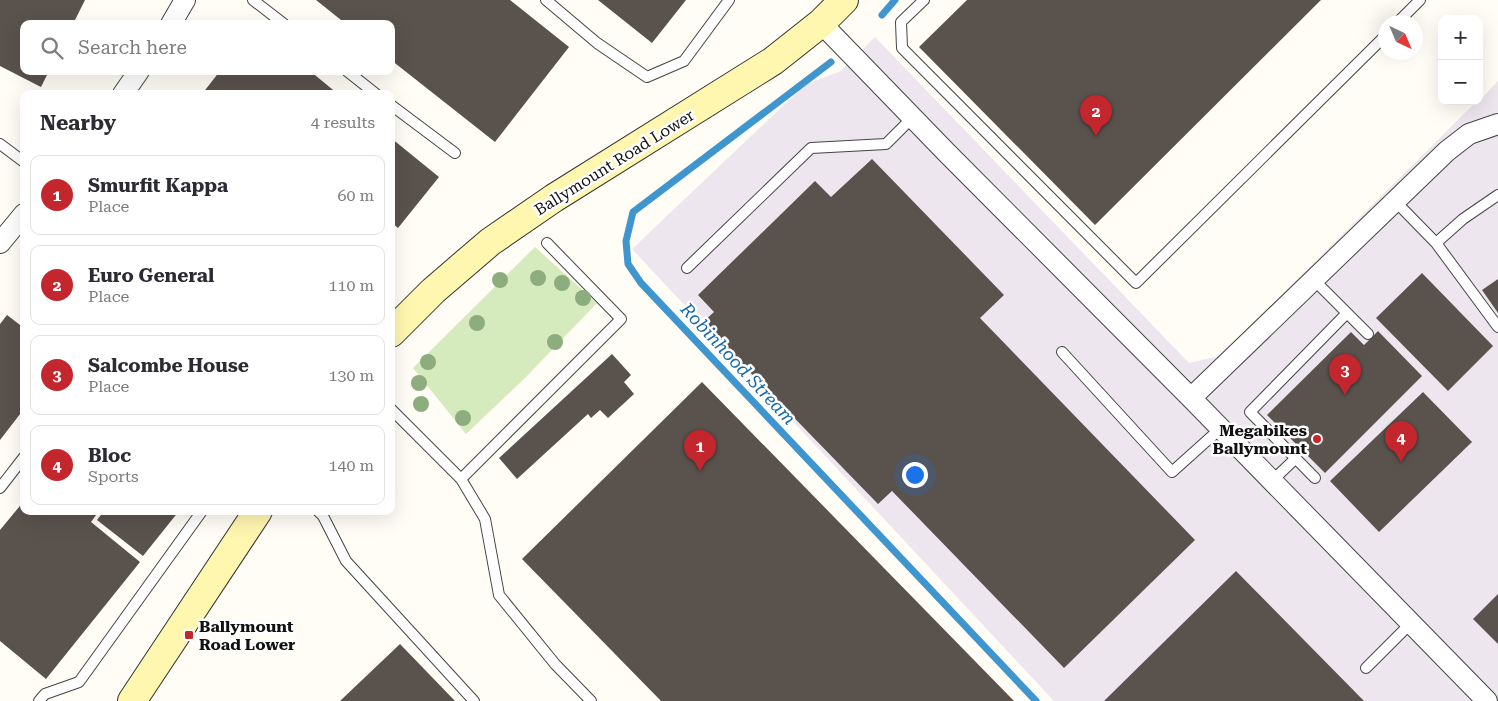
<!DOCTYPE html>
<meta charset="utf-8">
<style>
:root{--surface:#fff;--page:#f7f7f7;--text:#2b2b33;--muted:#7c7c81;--line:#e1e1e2;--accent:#c4262e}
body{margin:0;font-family:"Roboto Serif",serif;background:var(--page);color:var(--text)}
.controls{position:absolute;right:15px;top:15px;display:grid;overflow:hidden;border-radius:10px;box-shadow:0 5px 20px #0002}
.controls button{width:45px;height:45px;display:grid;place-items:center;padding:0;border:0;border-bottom:1px solid var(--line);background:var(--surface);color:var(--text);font:25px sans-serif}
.compass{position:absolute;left:1378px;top:15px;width:45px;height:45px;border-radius:50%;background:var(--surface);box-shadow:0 5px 20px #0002;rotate:136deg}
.you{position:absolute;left:914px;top:474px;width:18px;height:18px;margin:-12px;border:4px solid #fff;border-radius:50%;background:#1a73e8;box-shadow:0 0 0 8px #1a73e833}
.badge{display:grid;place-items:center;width:32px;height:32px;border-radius:50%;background:var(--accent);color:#fff;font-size:16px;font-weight:700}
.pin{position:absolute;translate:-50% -41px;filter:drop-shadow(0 1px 2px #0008)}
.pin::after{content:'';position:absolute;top:26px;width:18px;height:15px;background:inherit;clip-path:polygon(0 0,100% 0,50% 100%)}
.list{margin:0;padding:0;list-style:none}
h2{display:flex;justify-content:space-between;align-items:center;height:65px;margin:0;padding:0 20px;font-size:21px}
h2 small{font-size:16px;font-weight:400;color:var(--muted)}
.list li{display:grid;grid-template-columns:32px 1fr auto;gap:15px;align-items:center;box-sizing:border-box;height:80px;margin:0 10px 10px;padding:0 10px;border:1px solid var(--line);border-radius:10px}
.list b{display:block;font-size:19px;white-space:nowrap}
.list p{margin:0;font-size:16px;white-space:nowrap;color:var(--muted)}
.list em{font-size:16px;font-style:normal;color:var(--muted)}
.icon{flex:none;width:28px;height:28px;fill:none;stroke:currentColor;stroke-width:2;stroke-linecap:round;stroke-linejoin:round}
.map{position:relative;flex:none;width:1498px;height:701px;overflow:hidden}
.search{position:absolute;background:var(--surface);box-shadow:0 5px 20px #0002;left:20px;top:20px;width:375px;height:55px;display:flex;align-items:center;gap:12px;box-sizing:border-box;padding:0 18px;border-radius:10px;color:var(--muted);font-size:19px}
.panel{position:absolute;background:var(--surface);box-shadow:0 5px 20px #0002;left:20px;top:90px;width:375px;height:425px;border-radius:10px}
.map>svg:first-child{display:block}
</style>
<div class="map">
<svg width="1498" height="701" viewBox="0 0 1498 701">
<rect width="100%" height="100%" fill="#fffdf5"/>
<!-- industrial -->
<path fill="#eee6ef" d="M875,37L1189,363L1220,356L1477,101H1479L1498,81V701H1054L632,249L805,85L841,71Z"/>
<!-- green -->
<path fill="#d5ebbd" d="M535,247L597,303L525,378L466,434L413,368Z"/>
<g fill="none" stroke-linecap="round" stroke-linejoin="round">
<!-- stream -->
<path stroke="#3f96cf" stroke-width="7" d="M882,15L895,0
M831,62L633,212L626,241L628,264L641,283L1036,701"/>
</g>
<!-- building -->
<path fill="#5a524d" d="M0,0H85L73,24H24V71H49L41,87L0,66Z
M316,0H510L569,47L495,142L391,60V24H346Z
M598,0H686L652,43Z
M967,0H1321L1095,225L919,47Z
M220,71H310L338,94H202Z
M391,138L439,177L398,228L391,222Z
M872,159L1004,295L980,318L1195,540L1064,668L892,491L878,504L702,323L714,312L698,295L815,181L831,197Z
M1422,273L1493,346L1448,391L1376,318Z
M1498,279V313L1482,290Z
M7,315L24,328V409L0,440V324Z
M1378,331L1422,376L1325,473L1267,415L1351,332L1364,345Z
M612,354L631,375L624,382L634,394L608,418L600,410L591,418L588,414L517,479L499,458Z
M702,382L1014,701H661L522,559Z
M1423,392L1472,442L1379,532L1330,481Z
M24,501V511H99L91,522L140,562L46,679L0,641V530Z
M104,511H179L143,556L97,520Z
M1236,571L1364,701H1104Z
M1498,594V644L1473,619Z
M400,644L455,701H340Z"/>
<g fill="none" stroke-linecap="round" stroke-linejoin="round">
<!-- lane casing -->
<g stroke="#444" stroke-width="12">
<path id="lane" d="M253,0L284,24
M546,0L597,43L647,77L684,61L729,0
M924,0L901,22L902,48L1136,283L1386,35
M1398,22L1420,0
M347,71L376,94
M391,105L455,153
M0,144L24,162
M1395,201L1436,243L1463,219L1498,195
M1436,243L1498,327
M687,268L811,148L886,144L913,117
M1314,280L1368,334
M1062,352L1172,472L1221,428
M391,409L461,479L485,519L499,595L555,664L591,701
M1315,478L1250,412L1347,313
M461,479L621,319L547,243
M1272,481L1296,458
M0,488L24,457
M318,511L323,516L346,561L474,701
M1366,668L1411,623
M39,701L45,694L79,682L202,511"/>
</g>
<!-- street casing -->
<g stroke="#444" stroke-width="22">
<path id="street" d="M821,23L946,152L1191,398L1487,701
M171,24L185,0
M123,94L139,71
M0,243L24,214
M1191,398L1447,151L1469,134L1498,124"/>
</g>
<!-- secondary casing -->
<g stroke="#333" stroke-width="30">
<path id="secondary" d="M391,333L433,291L490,242L554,198L773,61L821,23L844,0
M132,701L258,511"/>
</g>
<!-- lane -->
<use href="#lane" stroke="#fff" stroke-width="10"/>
<!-- street -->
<use href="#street" stroke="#fff" stroke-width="20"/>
<!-- secondary -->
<use href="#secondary" stroke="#fff6b0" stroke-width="28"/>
</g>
<!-- trees -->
<g fill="#8dad7f">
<circle cx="538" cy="278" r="8"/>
<circle cx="500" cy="280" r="8"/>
<circle cx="562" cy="283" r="8"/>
<circle cx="583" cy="298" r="8"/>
<circle cx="477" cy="323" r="8"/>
<circle cx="555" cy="342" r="8"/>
<circle cx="428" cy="362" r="8"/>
<circle cx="419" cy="383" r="8"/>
<circle cx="421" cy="404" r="8"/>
<circle cx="463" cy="418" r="8"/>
</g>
<!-- markers -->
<g fill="#c4262e" stroke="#fff" stroke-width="2">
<circle cx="1317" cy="439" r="5"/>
<rect x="184" y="630" width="10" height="10" rx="2.5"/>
</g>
<g text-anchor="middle" stroke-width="5" stroke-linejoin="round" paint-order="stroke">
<!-- street labels -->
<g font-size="16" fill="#111" stroke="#fff">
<text transform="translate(614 162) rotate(-32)" y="6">Ballymount Road Lower</text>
</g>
<!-- poi labels -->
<g font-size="16" font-weight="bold" fill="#111" stroke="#fff" text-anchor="end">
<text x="1307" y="436">Megabikes<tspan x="1307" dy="18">Ballymount</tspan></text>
<text x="199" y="632" text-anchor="start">Ballymount<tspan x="199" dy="18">Road Lower</tspan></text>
</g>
<!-- water labels -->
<g font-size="18" font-style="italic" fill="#1768a6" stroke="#fff">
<text transform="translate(738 364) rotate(47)" y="6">Robinhood Stream</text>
</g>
</g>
</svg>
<div class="controls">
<button>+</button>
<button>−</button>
</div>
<svg class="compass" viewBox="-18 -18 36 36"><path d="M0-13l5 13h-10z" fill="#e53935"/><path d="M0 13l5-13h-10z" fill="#7c7c81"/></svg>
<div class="you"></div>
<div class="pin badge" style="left:700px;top:471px">1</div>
<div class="pin badge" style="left:1096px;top:136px">2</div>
<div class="pin badge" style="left:1345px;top:395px">3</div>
<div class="pin badge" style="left:1401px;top:462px">4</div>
<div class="search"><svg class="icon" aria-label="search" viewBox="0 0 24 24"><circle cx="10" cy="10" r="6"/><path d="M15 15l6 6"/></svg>Search here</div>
<section class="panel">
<h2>Nearby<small>4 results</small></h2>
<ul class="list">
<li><span class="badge">1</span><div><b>Smurfit Kappa</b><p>Place</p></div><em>60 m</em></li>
<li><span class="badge">2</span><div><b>Euro General</b><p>Place</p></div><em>110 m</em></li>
<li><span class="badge">3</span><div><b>Salcombe House</b><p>Place</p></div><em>130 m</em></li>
<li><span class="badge">4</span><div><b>Bloc</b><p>Sports</p></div><em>140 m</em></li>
</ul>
</section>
</div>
